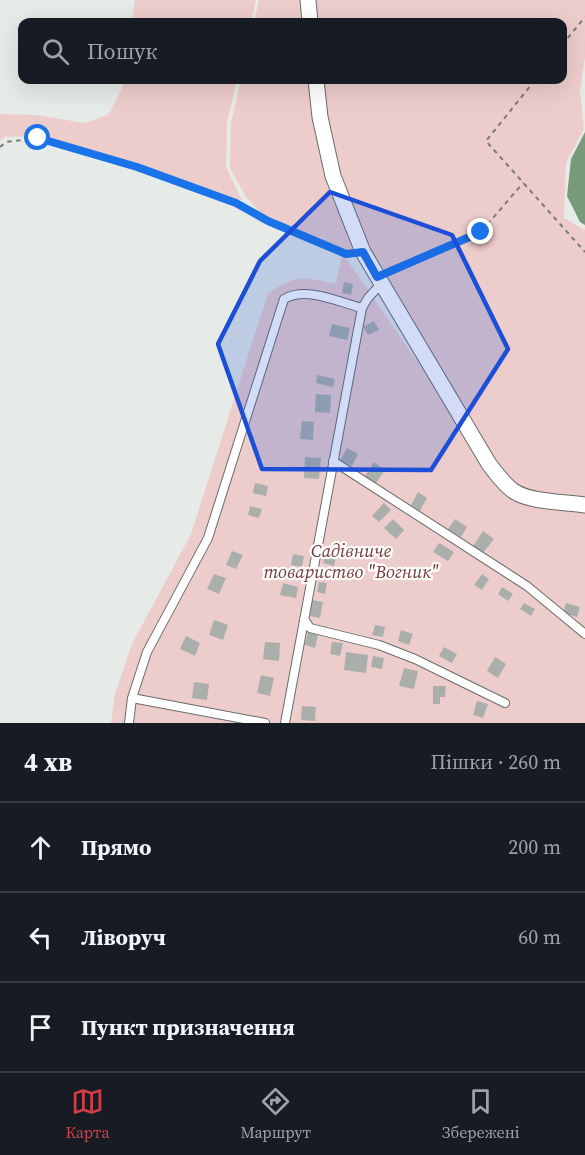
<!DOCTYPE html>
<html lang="uk">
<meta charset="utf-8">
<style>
:root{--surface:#171b24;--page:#20242c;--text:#f1f3f6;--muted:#9ea1a6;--line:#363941;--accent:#cf3f48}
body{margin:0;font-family:"Source Serif 4",serif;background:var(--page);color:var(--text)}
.stop{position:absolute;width:18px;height:18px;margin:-14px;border:4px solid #1a73e8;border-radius:50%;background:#fff}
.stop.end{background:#1a73e8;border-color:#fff;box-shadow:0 2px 6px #0008}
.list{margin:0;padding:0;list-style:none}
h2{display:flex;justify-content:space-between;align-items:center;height:78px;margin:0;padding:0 24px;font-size:26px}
h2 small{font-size:20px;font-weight:400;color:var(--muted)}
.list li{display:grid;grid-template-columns:39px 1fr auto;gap:18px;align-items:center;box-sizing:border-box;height:90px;padding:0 24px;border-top:2px solid var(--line)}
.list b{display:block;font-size:22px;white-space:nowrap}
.list em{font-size:20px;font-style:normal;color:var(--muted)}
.icon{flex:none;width:33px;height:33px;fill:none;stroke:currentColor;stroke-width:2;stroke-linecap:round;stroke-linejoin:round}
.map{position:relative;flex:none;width:585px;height:723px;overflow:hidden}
.search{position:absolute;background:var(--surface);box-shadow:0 6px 24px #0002;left:18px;right:18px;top:18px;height:66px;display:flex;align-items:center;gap:15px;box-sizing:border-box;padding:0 21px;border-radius:12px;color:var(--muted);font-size:22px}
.sheet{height:348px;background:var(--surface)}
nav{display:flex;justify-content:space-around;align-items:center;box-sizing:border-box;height:84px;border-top:2px solid var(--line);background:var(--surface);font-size:16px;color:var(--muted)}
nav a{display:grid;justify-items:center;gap:3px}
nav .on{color:var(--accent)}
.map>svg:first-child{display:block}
</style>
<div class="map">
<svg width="585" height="723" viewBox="0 0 585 723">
<rect width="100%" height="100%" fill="#e7ebe7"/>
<!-- green -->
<path fill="#edcdcb" d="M135,0H256L251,22H132Z
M259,0H585V57L580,90L584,129L566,163L564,218L585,230V723H111L115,694L132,644L191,534L268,293C297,275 302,276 335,284L343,254L433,384L443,371L373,252L346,254L268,221L246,197L230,168L231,123L241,80H562V22H254Z
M124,80H237L227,123L226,167L242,200H235L138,165L39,136L5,137L0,141V114L36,115L85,123L108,115L122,89Z"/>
<!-- water -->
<path fill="#79997b" d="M585,132V225L580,222L567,196L571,159Z"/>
<!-- building -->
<path fill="#abafab" d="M344,282L353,284L351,295L342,293Z
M374,321L379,330L368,335L363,327Z
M332,324L350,328L347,340L329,336Z
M317,375L335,379L333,387L316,383Z
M316,394L331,395L330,413L315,412Z
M302,421L314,422L313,440L300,439Z
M347,448L358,454L352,466L340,460Z
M305,457L321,458L319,479L304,478Z
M374,462L385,470L376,483L365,476Z
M255,483L268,486L266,496L253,493Z
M418,492L427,498L420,511L411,505Z
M384,503L391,510L379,522L372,516Z
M250,506L262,509L259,518L248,515Z
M393,519L404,530L396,539L384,528Z
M455,519L467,527L461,537L448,529Z
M483,531L494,539L483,553L473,546Z
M439,543L454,552L448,561L433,552Z
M326,550L337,553L334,566L323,563Z
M232,551L243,555L236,569L226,565Z
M293,554L304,556L302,567L291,565Z
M214,574L226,578L219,594L207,589Z
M482,574L489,579L482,590L474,585Z
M319,582L327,583L325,594L317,592Z
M283,583L298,587L296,598L280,595Z
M502,587L513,594L508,601L498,594Z
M312,600L323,602L320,618L310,616Z
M524,603L535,609L531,616L520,609Z
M566,603L580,607L577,617L563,613Z
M214,620L228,625L223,640L209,635Z
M375,625L385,627L383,637L372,635Z
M401,630L413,634L409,645L398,641Z
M308,632L318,635L315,648L305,645Z
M186,636L200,643L195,656L180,649Z
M265,642L280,643L279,661L263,659Z
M332,642L343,643L340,656L330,654Z
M444,647L457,654L452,663L439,656Z
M346,652L368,655L366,673L344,670Z
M373,656L384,658L382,669L371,667Z
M495,657L506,664L498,678L487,671Z
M404,668L418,671L414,689L399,686Z
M261,675L274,678L270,696L257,693Z
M194,682L209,684L207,700L192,698Z
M433,686H446L445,697H440V704H433Z
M477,701L488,704L483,718L473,715Z
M302,706L316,707L315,721L301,720Z"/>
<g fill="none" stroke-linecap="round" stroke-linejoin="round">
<!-- lane casing -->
<g stroke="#686b68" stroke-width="10">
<path id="lane" d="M333,461L527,586L585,634
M304,619L310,628L379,645L415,659L505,703
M132,698L265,723
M129,723L132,698L147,652L208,538L284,299C307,286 338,302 362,308
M285,723L362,308L368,298L381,284"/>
</g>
<!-- street casing -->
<g stroke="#686b68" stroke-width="17">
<path id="street" d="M308,0L310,22
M316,80L320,117L333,176L363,252L489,464C497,474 504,485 515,492C531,502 565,502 585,505"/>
</g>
<!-- path -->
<path stroke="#777a78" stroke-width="2" stroke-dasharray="4.5 4.5" stroke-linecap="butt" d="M562,45L585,17
M535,80L486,141L585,252
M0,147L6,142L38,138L137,167L236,203L268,221L320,243L350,253
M391,271L481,232L523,183"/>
<!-- lane -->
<use href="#lane" stroke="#fff" stroke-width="8"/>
<!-- street -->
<use href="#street" stroke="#fff" stroke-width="15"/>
</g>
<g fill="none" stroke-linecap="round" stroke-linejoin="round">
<!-- route -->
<path stroke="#1a73e8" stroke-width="8" d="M38,138L137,167L236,203L268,221L346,254L363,252L377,277L481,232"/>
</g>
<!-- marked area -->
<path fill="#1d4ed8" fill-opacity="0.2" stroke="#1d4ed8" stroke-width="4.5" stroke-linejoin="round" d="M330,192L452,235L508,349L431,470L262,469L218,344L260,261Z"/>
<g text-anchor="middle" stroke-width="4.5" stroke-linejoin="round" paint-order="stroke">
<!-- park labels -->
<g font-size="18" font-style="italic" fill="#763838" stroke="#fff">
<text x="351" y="557">Садівниче<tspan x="351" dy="21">товариство "Вогник"</tspan></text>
</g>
</g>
</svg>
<div class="stop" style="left:38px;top:138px"></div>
<div class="stop end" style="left:481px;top:232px"></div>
<div class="search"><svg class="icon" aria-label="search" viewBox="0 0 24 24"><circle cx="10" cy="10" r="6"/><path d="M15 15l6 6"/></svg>Пошук</div>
</div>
<section class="sheet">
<h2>4 хв<small>Пішки · 260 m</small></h2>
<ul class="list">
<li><svg class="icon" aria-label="ahead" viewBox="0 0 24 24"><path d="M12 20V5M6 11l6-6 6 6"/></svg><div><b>Прямо</b></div><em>200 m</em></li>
<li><svg class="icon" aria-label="left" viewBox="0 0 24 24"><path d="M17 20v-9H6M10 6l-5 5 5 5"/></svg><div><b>Ліворуч</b></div><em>60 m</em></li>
<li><svg class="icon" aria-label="arrive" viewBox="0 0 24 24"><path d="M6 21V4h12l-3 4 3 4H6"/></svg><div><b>Пункт призначення</b></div></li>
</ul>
</section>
<nav>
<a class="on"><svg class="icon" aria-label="map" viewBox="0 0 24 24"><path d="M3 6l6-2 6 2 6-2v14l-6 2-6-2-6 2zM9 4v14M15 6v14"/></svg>Карта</a>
<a><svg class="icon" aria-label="directions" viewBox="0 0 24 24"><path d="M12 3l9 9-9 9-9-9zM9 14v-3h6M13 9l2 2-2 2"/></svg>Маршрут</a>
<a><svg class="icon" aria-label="saved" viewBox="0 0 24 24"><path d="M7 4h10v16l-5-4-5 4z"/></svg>Збережені</a>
</nav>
